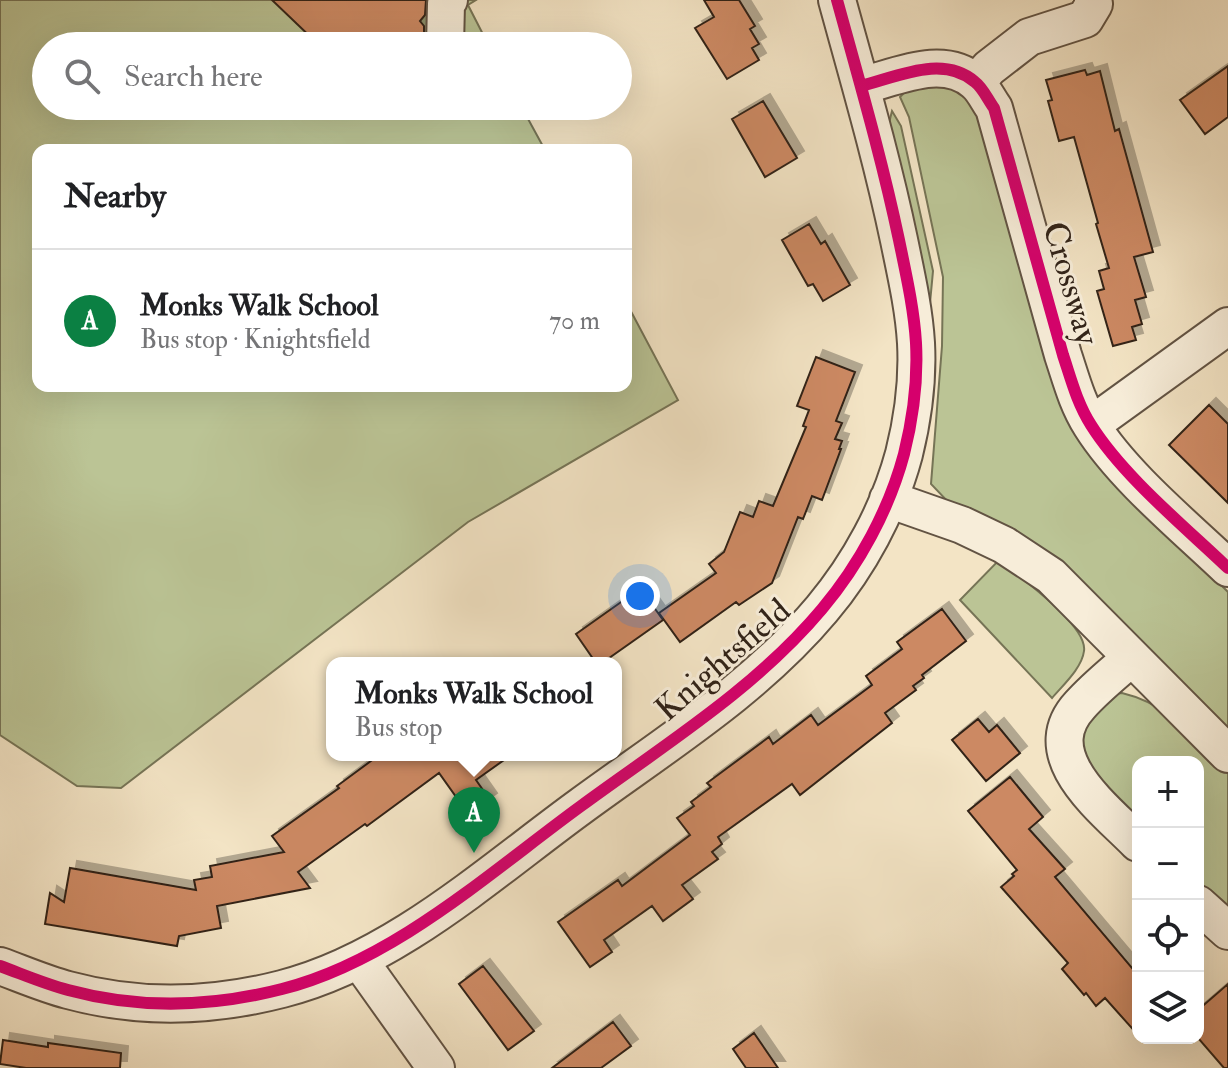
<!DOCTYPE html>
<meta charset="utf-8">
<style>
:root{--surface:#fff;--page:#f6f6f6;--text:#202124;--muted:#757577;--line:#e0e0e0;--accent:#0b8043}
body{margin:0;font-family:"IM FELL Double Pica",serif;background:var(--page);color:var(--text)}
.controls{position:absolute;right:24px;bottom:24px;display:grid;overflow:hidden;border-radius:16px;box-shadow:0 8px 32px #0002}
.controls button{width:72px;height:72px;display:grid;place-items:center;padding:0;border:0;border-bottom:2px solid var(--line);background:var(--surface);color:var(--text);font:40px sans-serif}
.you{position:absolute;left:640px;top:596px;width:28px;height:28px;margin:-20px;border:6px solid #fff;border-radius:50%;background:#1a73e8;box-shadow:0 0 0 12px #1a73e833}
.badge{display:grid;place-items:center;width:52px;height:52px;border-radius:50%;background:var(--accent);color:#fff;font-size:26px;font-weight:700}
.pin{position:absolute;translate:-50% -66px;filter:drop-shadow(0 2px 4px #0008)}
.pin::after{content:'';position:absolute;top:42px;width:28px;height:24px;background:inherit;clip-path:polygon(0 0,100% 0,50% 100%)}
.popup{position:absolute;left:326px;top:657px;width:296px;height:104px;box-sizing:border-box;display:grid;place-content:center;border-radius:16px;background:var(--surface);filter:drop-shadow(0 2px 6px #0005);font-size:26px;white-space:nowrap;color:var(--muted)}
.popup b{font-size:30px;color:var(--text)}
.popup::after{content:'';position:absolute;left:50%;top:100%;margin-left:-16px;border:16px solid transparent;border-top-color:var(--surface)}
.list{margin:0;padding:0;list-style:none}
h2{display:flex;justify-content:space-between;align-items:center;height:104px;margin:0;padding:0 32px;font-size:34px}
h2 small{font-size:26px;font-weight:400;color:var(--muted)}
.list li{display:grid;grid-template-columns:52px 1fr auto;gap:24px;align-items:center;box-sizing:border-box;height:144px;padding:0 32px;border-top:2px solid var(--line)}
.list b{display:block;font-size:30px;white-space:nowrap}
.list p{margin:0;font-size:26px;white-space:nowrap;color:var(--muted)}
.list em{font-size:26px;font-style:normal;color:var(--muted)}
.icon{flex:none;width:44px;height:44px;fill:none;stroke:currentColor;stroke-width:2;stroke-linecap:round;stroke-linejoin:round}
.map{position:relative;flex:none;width:1228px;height:1068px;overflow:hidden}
.search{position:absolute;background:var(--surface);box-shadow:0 8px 32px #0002;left:32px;top:32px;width:600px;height:88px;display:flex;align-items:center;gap:20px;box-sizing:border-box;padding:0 28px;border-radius:44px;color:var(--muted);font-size:30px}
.panel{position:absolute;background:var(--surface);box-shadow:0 8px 32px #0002;left:32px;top:144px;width:600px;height:248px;border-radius:16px}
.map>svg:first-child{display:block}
</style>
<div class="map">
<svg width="1228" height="1068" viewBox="0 0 1228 1068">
<defs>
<filter id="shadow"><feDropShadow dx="7" dy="-7" stdDeviation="0" flood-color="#0004"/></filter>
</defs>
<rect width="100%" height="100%" fill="#f3e4c5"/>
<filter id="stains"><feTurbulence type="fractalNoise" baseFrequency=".0025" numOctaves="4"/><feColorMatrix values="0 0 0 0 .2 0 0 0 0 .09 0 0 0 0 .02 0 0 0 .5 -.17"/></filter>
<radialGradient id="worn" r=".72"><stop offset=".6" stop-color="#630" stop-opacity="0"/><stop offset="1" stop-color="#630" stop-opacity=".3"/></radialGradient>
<!-- green -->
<path fill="#bbc495" stroke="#767456" stroke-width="2" d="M0,0H476L468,5L489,46H46V106H521L545,150H38V386H626V302L678,400L468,522L121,788L77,786L0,735Z
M943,81L971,96L1119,484L1228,592V736L951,505L931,484L942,346L943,277L909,117L900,97L909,88Z
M892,111L901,126L933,271L930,303L892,144L889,123Z
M999,560C1018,576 1088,625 1084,651C1082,668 1063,685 1052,698L960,600Z
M1122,693C1169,704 1194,737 1228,770V910L1198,882V762H1138V826L1081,763L1077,723L1105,695Z"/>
<!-- building -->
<path fill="#cc8964" stroke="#312318" stroke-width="2" filter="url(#shadow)" d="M272,0H426L425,15L420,21L424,26V46H320Z
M704,0H739L755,26L750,29L759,44L752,48L759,60L727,79L695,28L714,17Z
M1228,66V117L1205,134L1180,100Z
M1085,70L1087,75L1100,71L1115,131L1119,129L1153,252L1134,257L1146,297L1135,300L1142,324L1132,327L1136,340L1113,346L1097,291L1104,289L1099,271L1109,268L1096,224L1098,223L1074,137L1059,141L1048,101L1052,100L1046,80Z
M763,101L797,158L765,177L732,119Z
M809,224L821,244L825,241L850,285L823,301L813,284L808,286L782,240Z
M816,357L855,372L836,421L842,423L835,439L842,441L839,449H841L822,500L812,496L803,519L798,517L772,583L739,605L736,602L680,642L659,613L716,573L709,564L724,552L740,512L753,517L759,501L773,506L806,427L803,426L809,410L797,406Z
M1209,405L1228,424V503L1169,445Z
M643,592L663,620L602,663H596L576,634L631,595L634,598Z
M942,609L966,641L922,675L924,678L913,686L916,690L885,713L892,723L800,795L792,784L718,837L722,844L712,852L718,859L682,885L693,899L663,921L652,906L604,940L612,952L590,967L558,922L618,880L622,886L690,835L677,818L694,806L691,802L711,787L707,783L769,737L773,744L811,715L818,725L872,685L866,676L902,649L897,642Z
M978,719L989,732L997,725L1020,753L986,781L952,740Z
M379,755H511L476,780L490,800L469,815L439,773L367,826L365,824L298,872L310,888L217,906L221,928L179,936L177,946L45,924L50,893L64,902L70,868L196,890L194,880L212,877L210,866L284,852L272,836L339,788L337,786Z
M1010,777L1043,817L1029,829L1065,869L1055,877L1138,975V1035L1105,998L1096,1006L1086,993L1084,995L1062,969L1068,963L1001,887L1014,876L1012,874L1017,870L968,811Z
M483,966L534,1031L508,1050L459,984Z
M1228,984V1068H1224L1198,1038V1010Z
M613,1022L631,1046L601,1068H552Z
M754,1033L778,1068H746L733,1049Z
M3,1040L48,1047V1043L121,1053L120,1068H26L0,1064Z"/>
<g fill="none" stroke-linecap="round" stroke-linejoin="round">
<!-- minor casing -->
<g stroke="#625343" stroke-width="40">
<path id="minor" d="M445,46L446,4L449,0
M976,83L989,68L1029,37L1085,19L1094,4L1093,0
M861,86C897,77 943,54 975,82C983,88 988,100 994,108L1063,355C1071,379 1077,403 1091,425C1123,476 1184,526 1228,568
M1091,425L1228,326
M888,499L962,525L1004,545L1051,576L1228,754
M1131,658C1114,673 1095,688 1080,705C1033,756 1105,809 1138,843
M1198,904L1228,931
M359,960L436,1068
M0,966C22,974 45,984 68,990C138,1009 212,1007 282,989C393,961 489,873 581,806C664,745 755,689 822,609C859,565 889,510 904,454C913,418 918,380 916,343C914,309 906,274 899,240C882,159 859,80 837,0"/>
</g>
<!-- minor -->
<use href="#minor" stroke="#f7edd9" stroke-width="36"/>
<!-- cycleway casing -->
<g stroke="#f7edd9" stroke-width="17">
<path id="cycleway" d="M861,86C897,77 943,54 975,82C983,88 988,100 994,108L1063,355C1071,379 1077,403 1091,425C1123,476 1184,526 1228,568
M0,966C22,974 45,984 68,990C138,1009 212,1007 282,989C393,961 489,873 581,806C664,745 755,689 822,609C859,565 889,510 904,454C913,418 918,380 916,343C914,309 906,274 899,240C882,159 859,80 837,0"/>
</g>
<!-- cycleway -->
<use href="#cycleway" stroke="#d6006c" stroke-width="12"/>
</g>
<g text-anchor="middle" stroke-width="6" stroke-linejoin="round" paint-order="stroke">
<!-- street labels -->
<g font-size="34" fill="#312318" stroke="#f7edd9">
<text transform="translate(1072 283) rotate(74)" y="12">Crossway</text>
<text transform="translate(722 659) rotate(-41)" y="12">Knightsfield</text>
</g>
</g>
<rect width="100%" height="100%" filter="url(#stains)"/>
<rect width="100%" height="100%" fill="url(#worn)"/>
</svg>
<div class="controls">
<button>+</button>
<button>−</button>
<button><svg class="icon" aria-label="locate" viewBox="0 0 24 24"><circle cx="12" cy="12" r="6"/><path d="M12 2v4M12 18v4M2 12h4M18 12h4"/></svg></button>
<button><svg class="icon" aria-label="layers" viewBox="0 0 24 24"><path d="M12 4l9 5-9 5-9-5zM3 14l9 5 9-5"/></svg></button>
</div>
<div class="you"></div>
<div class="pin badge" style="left:474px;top:853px">A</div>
<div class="popup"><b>Monks Walk School</b>Bus stop</div>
<div class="search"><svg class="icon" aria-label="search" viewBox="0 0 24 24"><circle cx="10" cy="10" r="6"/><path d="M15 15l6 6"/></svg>Search here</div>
<section class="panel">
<h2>Nearby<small></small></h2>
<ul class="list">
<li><span class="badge">A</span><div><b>Monks Walk School</b><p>Bus stop · Knightsfield</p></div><em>70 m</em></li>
</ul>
</section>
</div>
